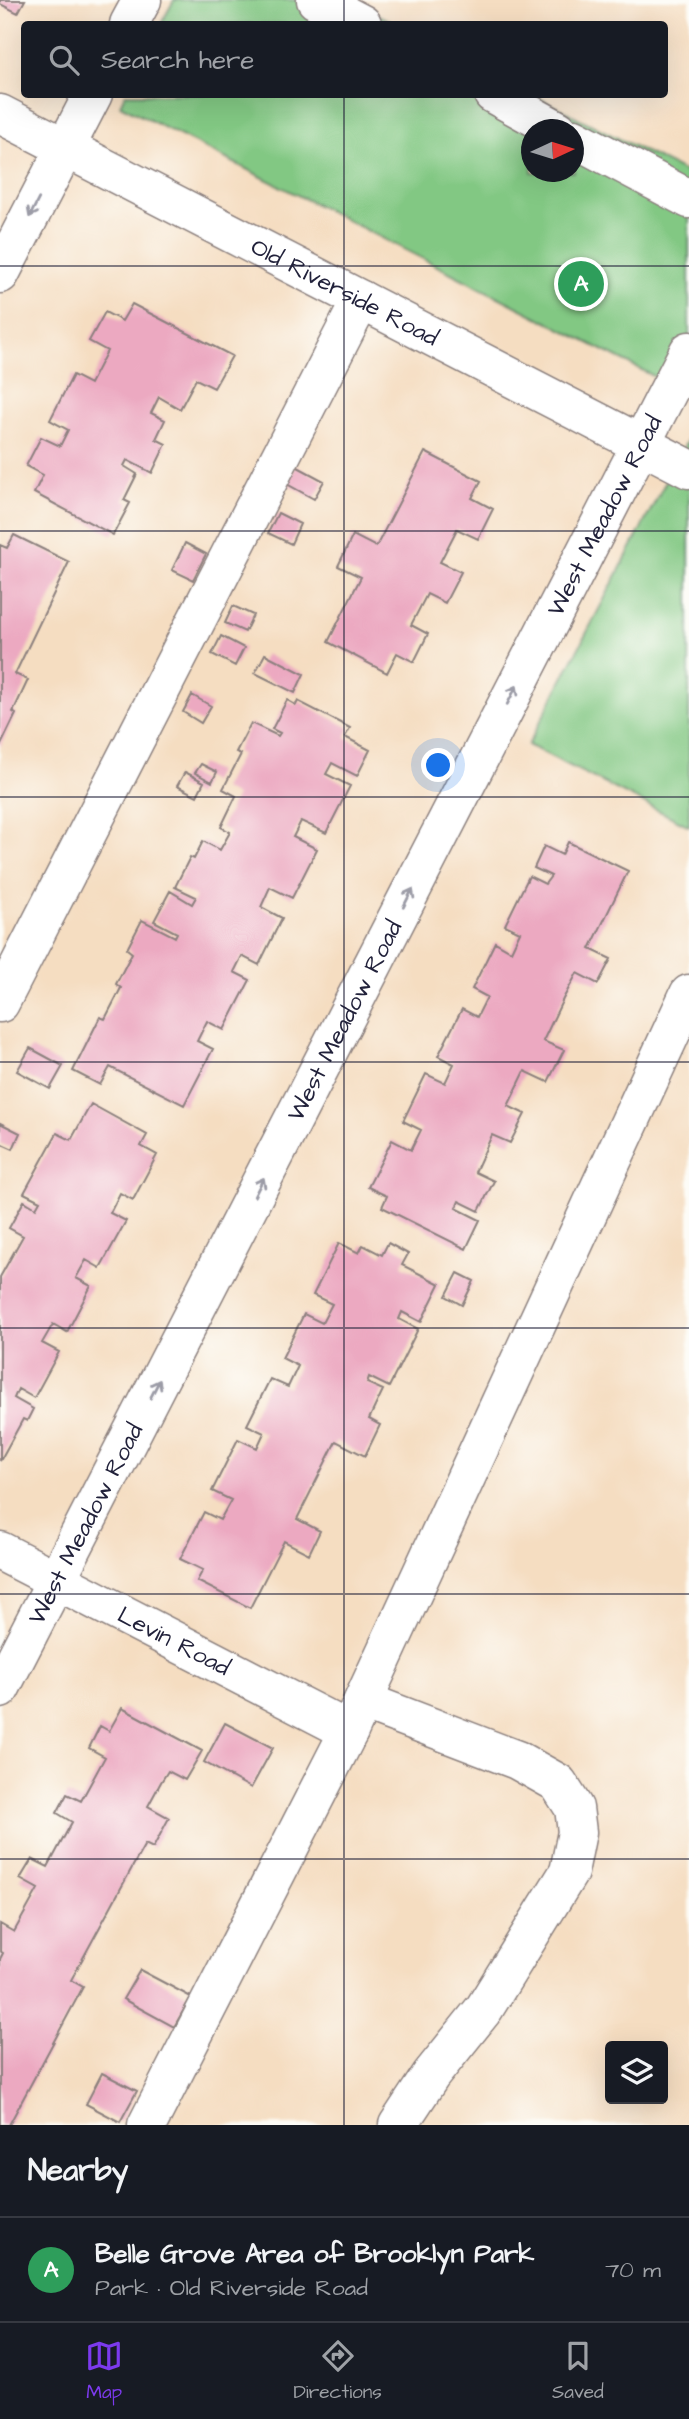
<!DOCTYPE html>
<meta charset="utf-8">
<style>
:root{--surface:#171b24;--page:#242831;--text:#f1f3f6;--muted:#9ea1a6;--line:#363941;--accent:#7c3aed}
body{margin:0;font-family:"Architects Daughter",sans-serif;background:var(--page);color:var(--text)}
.controls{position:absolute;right:21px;bottom:21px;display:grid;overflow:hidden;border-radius:7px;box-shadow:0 7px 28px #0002}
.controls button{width:63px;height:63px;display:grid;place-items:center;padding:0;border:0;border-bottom:2px solid var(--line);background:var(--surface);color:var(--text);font:35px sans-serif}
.compass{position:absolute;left:521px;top:119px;width:63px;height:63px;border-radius:50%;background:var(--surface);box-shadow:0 7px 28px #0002;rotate:86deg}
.you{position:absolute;left:439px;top:766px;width:24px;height:24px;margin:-18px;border:5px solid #fff;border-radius:50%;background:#1a73e8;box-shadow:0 0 0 10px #1a73e833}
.badge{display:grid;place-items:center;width:46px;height:46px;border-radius:50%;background:var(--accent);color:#fff;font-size:23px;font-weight:700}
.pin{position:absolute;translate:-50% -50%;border:4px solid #fff;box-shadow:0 2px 7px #0006}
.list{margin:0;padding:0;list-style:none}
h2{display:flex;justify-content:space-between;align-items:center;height:91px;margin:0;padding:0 28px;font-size:30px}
h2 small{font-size:23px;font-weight:400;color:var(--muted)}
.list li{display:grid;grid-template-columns:46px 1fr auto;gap:21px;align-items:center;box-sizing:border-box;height:105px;padding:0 28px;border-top:2px solid var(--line)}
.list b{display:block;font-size:26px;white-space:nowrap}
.list p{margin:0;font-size:23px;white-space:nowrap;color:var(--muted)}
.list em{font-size:23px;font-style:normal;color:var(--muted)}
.icon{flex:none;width:38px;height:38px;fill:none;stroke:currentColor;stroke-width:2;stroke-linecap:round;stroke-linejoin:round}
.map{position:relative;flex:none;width:689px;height:2125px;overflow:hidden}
.search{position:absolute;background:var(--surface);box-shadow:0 7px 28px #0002;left:21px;right:21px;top:21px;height:77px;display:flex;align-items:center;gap:18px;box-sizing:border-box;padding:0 24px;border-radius:7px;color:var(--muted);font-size:26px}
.sheet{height:196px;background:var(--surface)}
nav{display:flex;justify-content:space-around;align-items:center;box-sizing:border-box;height:98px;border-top:2px solid var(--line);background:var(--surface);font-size:19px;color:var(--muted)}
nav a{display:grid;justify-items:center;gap:4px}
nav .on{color:var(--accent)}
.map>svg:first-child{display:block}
</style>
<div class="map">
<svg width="689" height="2125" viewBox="0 0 689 2125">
<rect width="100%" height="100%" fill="#fdfcf7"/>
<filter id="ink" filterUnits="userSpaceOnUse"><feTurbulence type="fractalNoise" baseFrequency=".0143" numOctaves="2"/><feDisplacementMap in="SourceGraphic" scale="14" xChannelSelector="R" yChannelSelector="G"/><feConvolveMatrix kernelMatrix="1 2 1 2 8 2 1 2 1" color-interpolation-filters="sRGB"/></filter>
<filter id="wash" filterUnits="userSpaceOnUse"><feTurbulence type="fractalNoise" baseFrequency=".00686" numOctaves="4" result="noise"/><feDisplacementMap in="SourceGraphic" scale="28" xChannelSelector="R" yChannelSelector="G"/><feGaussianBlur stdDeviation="1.57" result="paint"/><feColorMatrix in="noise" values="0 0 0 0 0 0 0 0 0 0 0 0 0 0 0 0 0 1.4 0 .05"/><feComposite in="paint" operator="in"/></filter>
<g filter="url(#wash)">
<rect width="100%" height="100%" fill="#f5ddc1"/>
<!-- green -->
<path fill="#82c883" stroke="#52755f" stroke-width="2" fill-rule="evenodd" d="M174,0H349L397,24H161Z
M125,94L533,95L689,174V394L120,105ZM532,130H574V172H532Z
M689,437V826L528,745Z"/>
<g id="blocks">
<!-- building -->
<path fill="#eca9c1" d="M0,0H25L18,13L0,4Z
M132,304L232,356L214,388L196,379L180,409L159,397L151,413L165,420L156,439L166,444L152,473L127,460L124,466L137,474L124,500L130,503L113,535L34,493L43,475L26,466L41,437L60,446L68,430L50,420L73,375L90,384L107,351L89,341L105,312L122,321Z
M425,452L481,481L472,498L493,509L478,539L457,529L440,562L461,572L445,603L427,594L411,625L428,634L414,662L397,653L387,673L328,642L361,577L338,566L353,535L376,547Z
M296,466L324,481L314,499L287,484Z
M278,513L300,524L291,544L268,533Z
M14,535L69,562L15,674L28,680L13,712L16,714L0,747V545L7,548Z
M185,543L206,554L193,580L172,570Z
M233,606L253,615L245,632L225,623Z
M221,636L244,648L235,666L212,654Z
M265,654L304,674L295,693L255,673Z
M192,695L211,706L201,723L183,712Z
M287,700L296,705L298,701L350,728L345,737L370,750L357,776L332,763L326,774L350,786L326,833L301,821L293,837L317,849L292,898L270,887L261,907L282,918L259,965L242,956L234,972L250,980L224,1030L207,1021L197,1041L213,1049L184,1105L110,1067L100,1085L73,1071L100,1017L105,1019L121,988L116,984L132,953L127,949L142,920L175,937L177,933L154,921L170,891L192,904L196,897L175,887L190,857L194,859L203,841L220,850L229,834L230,832L221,827L236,796L223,789L241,754L236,752L251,723L278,736L280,733L272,729Z
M201,764L217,772L212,782L195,773Z
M185,772L204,782L197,796L177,786Z
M568,842L628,871L590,949L611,959L598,984L577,973L563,999L543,1041L564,1050L548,1082L525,1071L508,1106L525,1114L510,1143L492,1135L475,1172L494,1181L479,1211L459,1201L456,1208L480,1220L466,1249L382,1207L387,1196L368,1187L392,1140L411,1150L421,1130L403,1121L426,1074L445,1083L454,1064L438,1056L462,1009L477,1017L487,997L472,989L495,942L511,951L520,932L505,925L529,876L545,884L551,876L534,868L544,846L562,855Z
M30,1048L63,1066L50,1089L17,1071Z
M91,1104L147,1135L141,1146L157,1155L133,1200L120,1193L110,1213L126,1221L100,1268L86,1260L76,1278L91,1286L67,1332L53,1324L42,1343L59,1352L34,1398L18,1389L14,1398L33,1409L27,1421L23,1419L0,1461V1277L23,1236L9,1228L24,1201L36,1208L40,1201L24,1193L57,1133L71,1140Z
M0,1123L20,1133L13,1149L0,1143Z
M339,1243L359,1253L363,1245L382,1255L388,1243L408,1254L402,1265L440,1284L421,1322L402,1312L399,1319L418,1329L389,1387L369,1377L367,1383L383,1390L369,1419L380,1425L365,1456L336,1441L297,1519L320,1531L309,1554L284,1541L250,1608L197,1581L203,1570L180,1559L204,1512L220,1520L231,1500L212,1491L238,1439L257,1448L264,1433L247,1425L270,1379L288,1387L298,1366L282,1358L304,1314L322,1323L332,1304L313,1295Z
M458,1273L474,1281L462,1305L446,1296Z
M122,1708L202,1751L185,1780L168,1771L161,1782L148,1806L169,1818L153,1848L145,1844L140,1853L71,1980L83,1987L9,2125H0V1959L3,1953L0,1951V1924L14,1932L38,1889L20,1879L32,1859L48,1867L72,1822L57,1813L67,1794L81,1801L105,1757L89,1748L100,1726L109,1731Z
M225,1723L273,1748L251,1788L204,1762Z
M140,1970L191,1997L174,2027L123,1999Z
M102,2073L137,2091L120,2122L86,2104Z"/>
</g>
</g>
<g filter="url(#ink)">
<use href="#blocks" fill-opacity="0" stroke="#8c807e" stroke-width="2"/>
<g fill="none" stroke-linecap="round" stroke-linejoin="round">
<!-- minor casing -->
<g stroke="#8c807e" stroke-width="41">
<g id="minor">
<path d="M316,0L362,24"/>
<path d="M129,24L142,0"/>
<path d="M493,94L558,130"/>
<path id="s1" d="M0,114L689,469"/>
<path d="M574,138L689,199"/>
<path d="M0,274L93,94"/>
<path d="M0,1003L361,300"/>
<path id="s2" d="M0,1551L349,1731"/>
<path id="s3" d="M0,1689L689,351"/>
<path d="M363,1701L517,1760L558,1783L574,1808L577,1832L569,1872L484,2009L431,2075L398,2125"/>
<path d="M147,2125L349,1731L689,994"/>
</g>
</g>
<!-- minor -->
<use href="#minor" stroke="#fff" stroke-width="38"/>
</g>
<!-- one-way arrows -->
<defs><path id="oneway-shaft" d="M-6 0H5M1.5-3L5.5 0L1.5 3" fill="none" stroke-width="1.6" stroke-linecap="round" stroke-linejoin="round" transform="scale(1.75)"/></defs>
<g stroke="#9c9ca7">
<use href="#oneway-shaft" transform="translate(34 208) rotate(117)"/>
<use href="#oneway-shaft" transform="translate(512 695) rotate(-63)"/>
<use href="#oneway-shaft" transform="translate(408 898) rotate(-63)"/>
<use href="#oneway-shaft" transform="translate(259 1187) rotate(-63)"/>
<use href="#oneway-shaft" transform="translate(155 1389) rotate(-63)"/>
</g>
</g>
<!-- grid -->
<path fill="none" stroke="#22223b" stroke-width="2" stroke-opacity="0.55" d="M344,0V24M344,94V2125M0,266H689M0,531H689M0,797H689M0,1062H689M0,1328H689M0,1594H689M0,1859H689"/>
<g text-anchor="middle" stroke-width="5" stroke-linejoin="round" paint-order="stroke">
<!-- street labels -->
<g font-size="24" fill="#22223b" stroke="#fdfcf7">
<text dy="8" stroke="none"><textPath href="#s1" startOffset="388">Old Riverside Road</textPath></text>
<text dy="8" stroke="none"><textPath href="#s3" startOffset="1320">West Meadow Road</textPath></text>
<text dy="8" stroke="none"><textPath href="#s3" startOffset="752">West Meadow Road</textPath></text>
<text dy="8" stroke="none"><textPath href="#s3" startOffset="186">West Meadow Road</textPath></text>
<text dy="8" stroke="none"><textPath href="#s2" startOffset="196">Levin Road</textPath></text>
</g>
</g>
</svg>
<div class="controls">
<button><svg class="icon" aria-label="layers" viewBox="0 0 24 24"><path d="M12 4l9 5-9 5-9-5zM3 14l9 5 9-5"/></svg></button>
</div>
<svg class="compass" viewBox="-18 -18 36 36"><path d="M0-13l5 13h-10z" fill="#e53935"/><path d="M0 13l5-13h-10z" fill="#9ea1a6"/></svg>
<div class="you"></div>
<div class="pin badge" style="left:581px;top:284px;background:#2e9e5b">A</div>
<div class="search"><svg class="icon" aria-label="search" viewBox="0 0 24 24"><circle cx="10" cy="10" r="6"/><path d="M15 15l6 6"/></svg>Search here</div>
</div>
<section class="sheet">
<h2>Nearby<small></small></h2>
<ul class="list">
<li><span class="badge" style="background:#2e9e5b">A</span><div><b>Belle Grove Area of Brooklyn Park</b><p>Park · Old Riverside Road</p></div><em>70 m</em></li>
</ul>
</section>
<nav>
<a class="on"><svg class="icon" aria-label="map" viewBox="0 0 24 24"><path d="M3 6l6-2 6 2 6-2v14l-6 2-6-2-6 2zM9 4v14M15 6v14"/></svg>Map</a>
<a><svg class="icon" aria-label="directions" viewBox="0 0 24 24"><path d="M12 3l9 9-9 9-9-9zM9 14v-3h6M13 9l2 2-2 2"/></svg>Directions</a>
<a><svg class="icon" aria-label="saved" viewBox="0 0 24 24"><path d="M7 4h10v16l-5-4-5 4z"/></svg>Saved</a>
</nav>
